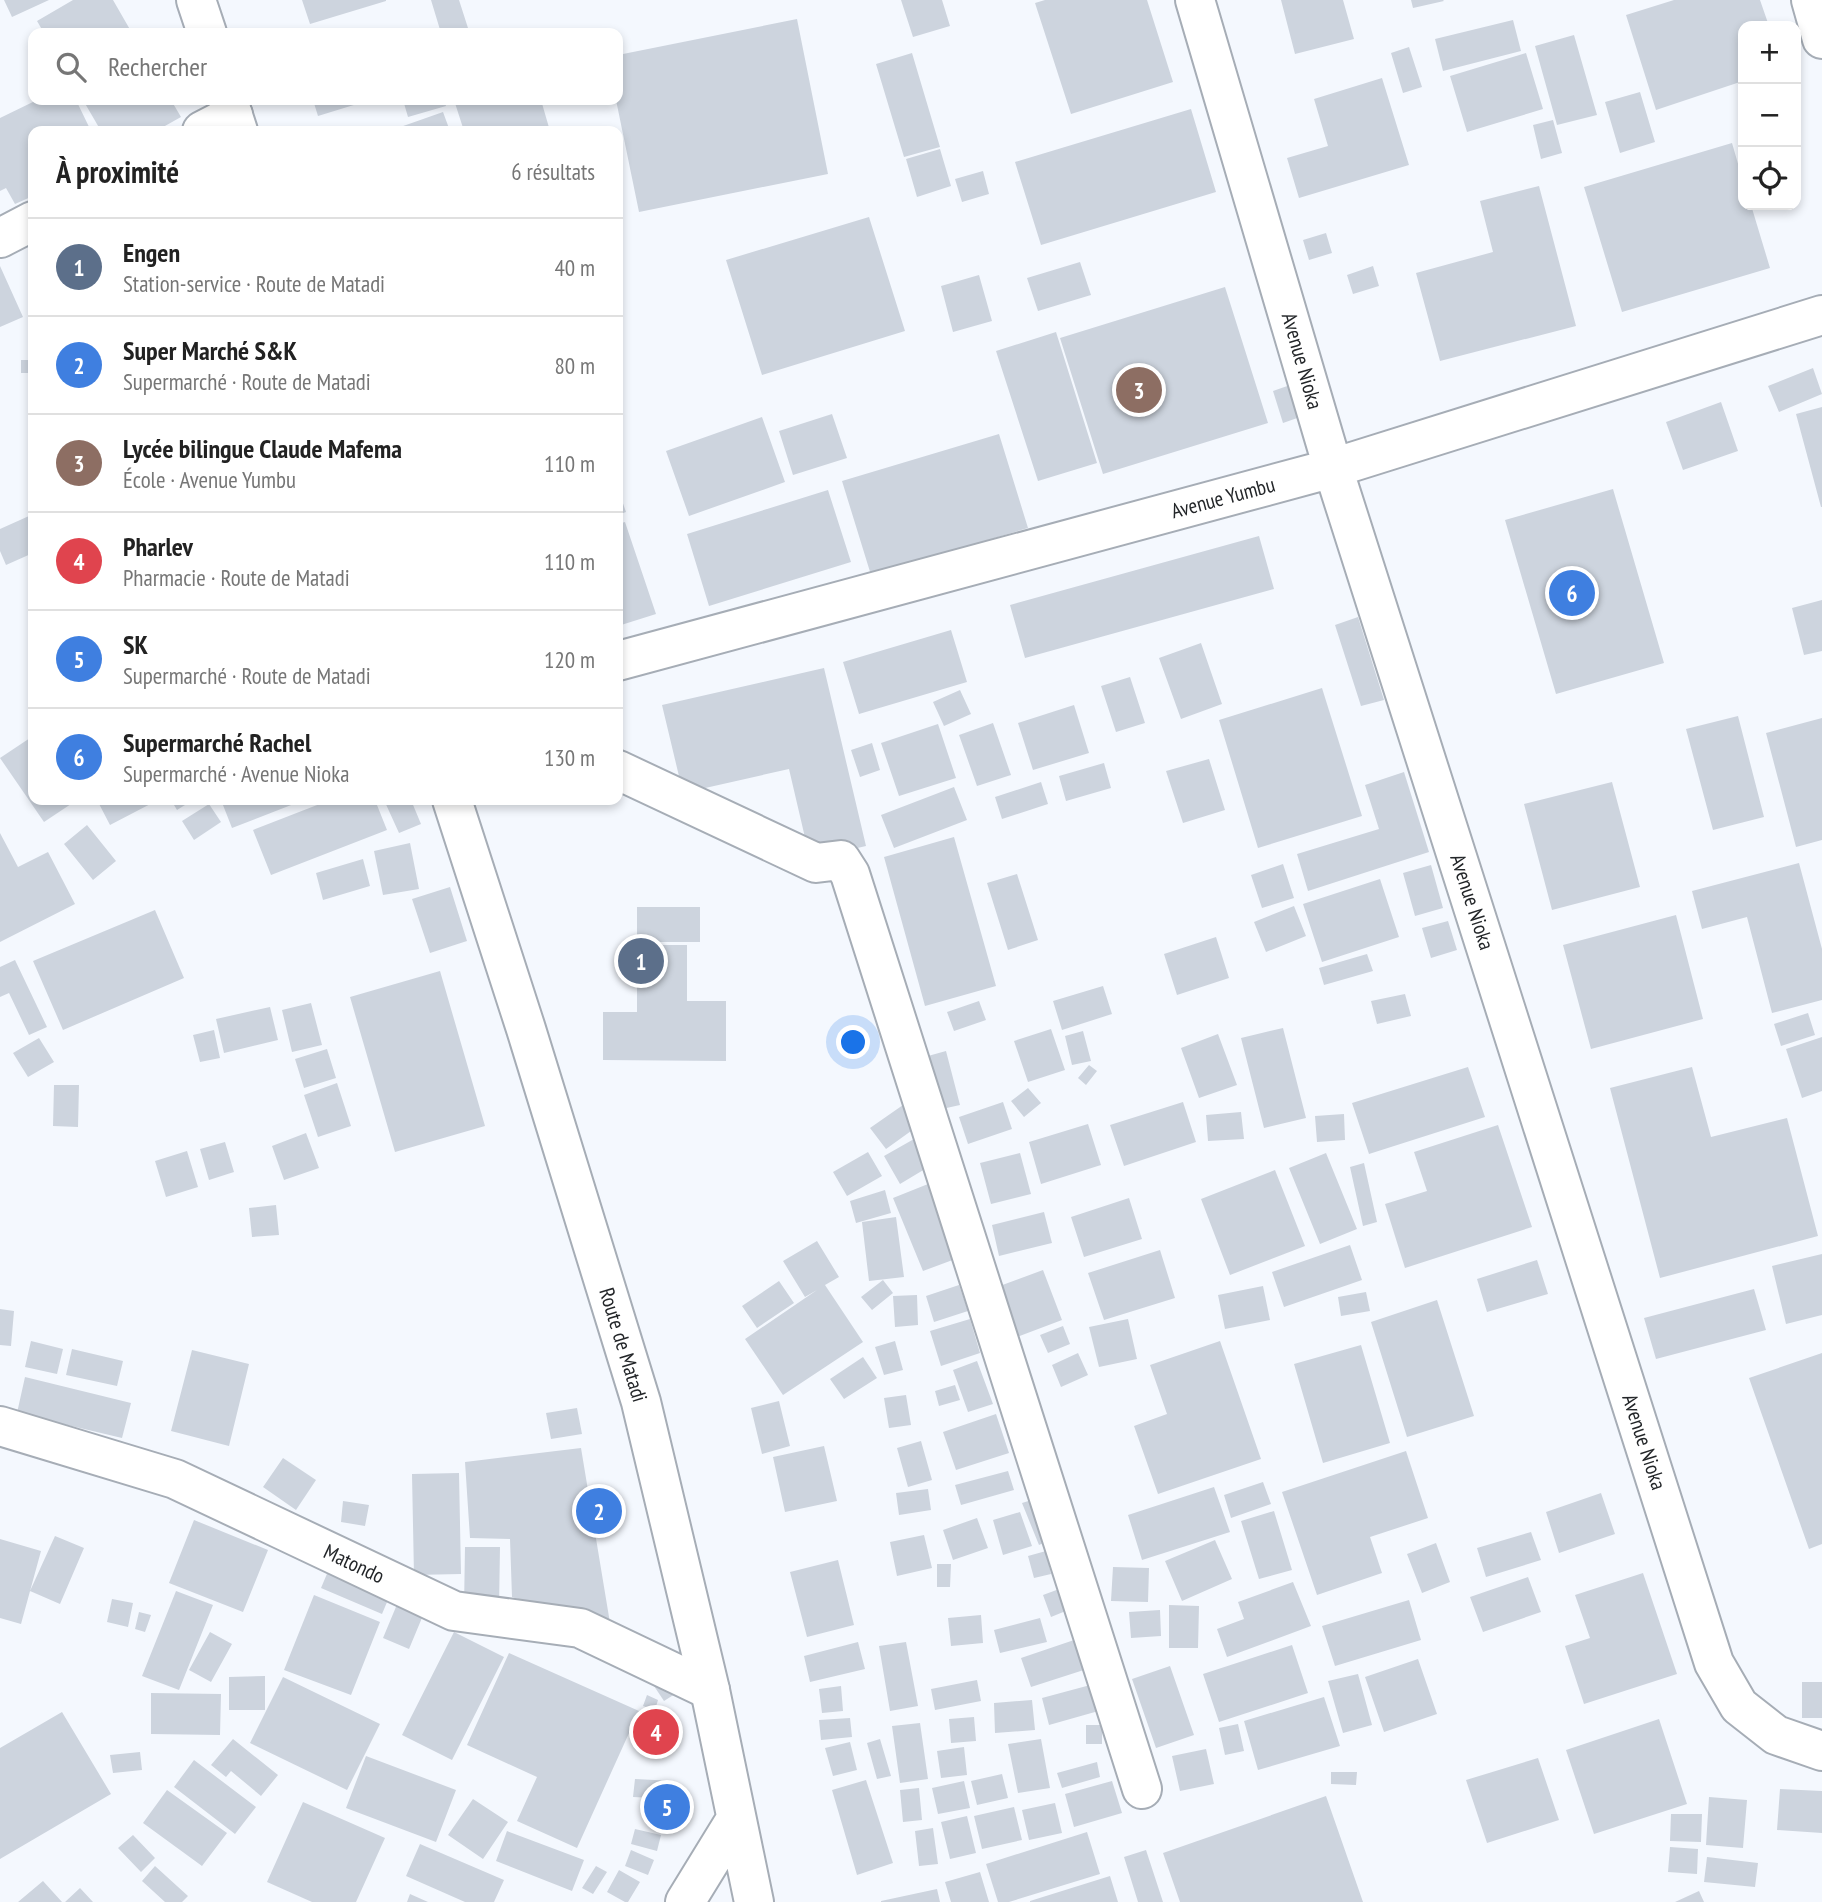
<!DOCTYPE html>
<html lang="fr">
<meta charset="utf-8">
<style>
:root{--surface:#fff;--page:#f2f2f2;--text:#222;--muted:#767676;--line:#e0e0e0;--accent:#db2777}
body{margin:0;font-family:"PT Sans Narrow",sans-serif;background:var(--page);color:var(--text)}
.controls{position:absolute;right:21px;top:21px;display:grid;overflow:hidden;border-radius:14px;box-shadow:0 4px 10px #0003}
.controls button{width:63px;height:63px;display:grid;place-items:center;padding:0;border:0;border-bottom:2px solid var(--line);background:var(--surface);color:var(--text);font:35px sans-serif}
.you{position:absolute;left:854px;top:1043px;width:24px;height:24px;margin:-18px;border:5px solid #fff;border-radius:50%;background:#1a73e8;box-shadow:0 0 0 10px #1a73e833}
.badge{display:grid;place-items:center;width:46px;height:46px;border-radius:50%;background:var(--accent);color:#fff;font-size:23px;font-weight:700}
.pin{position:absolute;translate:-50% -50%;border:4px solid #fff;box-shadow:0 2px 7px #0006}
.list{margin:0;padding:0;list-style:none}
h2{display:flex;justify-content:space-between;align-items:center;height:91px;margin:0;padding:0 28px;font-size:30px}
h2 small{font-size:23px;font-weight:400;color:var(--muted)}
.list li{display:grid;grid-template-columns:46px 1fr auto;gap:21px;align-items:center;box-sizing:border-box;height:98px;padding:0 28px;border-top:2px solid var(--line)}
.list b{display:block;font-size:26px;white-space:nowrap}
.list p{margin:0;font-size:23px;white-space:nowrap;color:var(--muted)}
.list em{font-size:23px;font-style:normal;color:var(--muted)}
.icon{flex:none;width:38px;height:38px;fill:none;stroke:currentColor;stroke-width:2;stroke-linecap:round;stroke-linejoin:round}
.map{position:relative;flex:none;width:1822px;height:1902px;overflow:hidden}
.search{position:absolute;background:var(--surface);box-shadow:0 4px 10px #0003;left:28px;top:28px;width:595px;height:77px;display:flex;align-items:center;gap:18px;box-sizing:border-box;padding:0 24px;border-radius:14px;color:var(--muted);font-size:26px}
.panel{position:absolute;background:var(--surface);box-shadow:0 4px 10px #0003;left:28px;top:126px;width:595px;height:679px;border-radius:14px}
.map>svg:first-child{display:block}
</style>
<div class="map">
<svg width="1822" height="1902" viewBox="0 0 1822 1902">
<rect width="100%" height="100%" fill="#f4f8fe"/>
<!-- building -->
<path fill="#cdd4de" d="M4,0H49L12,17Z
M73,0H113L132,33H44L37,21Z
M302,0H386V1L310,24Z
M431,0H459L468,28L451,33H441Z
M901,0H942L950,26L913,37Z
M1045,0H1147L1173,82L1071,114L1035,3Z
M1281,0H1343L1354,39L1295,54Z
M1411,0H1443L1444,1L1413,8Z
M1674,0H1760L1769,26H1743V81L1656,110L1626,15Z
M797,19L828,174L639,212L616,100H618V55Z
M1513,20L1521,51L1443,71L1435,39Z
M1574,35L1597,115L1557,125L1535,46Z
M1409,47L1422,87L1403,93L1391,53Z
M912,53L940,147L904,157L876,64Z
M1526,53L1543,109L1467,132L1450,76Z
M1382,78L1409,165L1299,198L1287,158L1328,146L1314,99Z
M1640,92L1655,142L1620,153L1605,102Z
M37,100H76L91,131H33V196L15,204L6,188L0,191V118Z
M83,100H171L181,117L156,131H101Z
M313,100H356L357,104L318,116Z
M403,100H444L446,106L408,117Z
M454,100H541L550,131H464Z
M1191,109L1216,192L1041,245L1015,162Z
M443,112L450,131H389Z
M1553,120L1562,153L1541,159L1533,125Z
M1732,143L1743,181V205H1751L1770,268L1622,312L1584,187Z
M940,149L951,186L917,197L906,159Z
M983,171L989,194L962,202L955,179Z
M1539,186L1576,326L1440,361L1416,273L1493,252L1480,201Z
M869,217L905,331L762,375L726,260Z
M1326,233L1332,253L1309,260L1303,240Z
M1080,262L1091,295L1038,311L1027,278Z
M0,266L23,317L0,327Z
M1373,266L1379,286L1353,294L1347,275Z
M979,275L992,321L953,332L941,286Z
M1225,287L1268,423L1103,474L1060,338Z
M1056,332L1097,463L1038,481L996,351Z
M21,360H33V373H21Z
M1813,368L1822,394L1779,412L1768,386Z
M1293,384L1303,416L1283,423L1273,391Z
M1721,402L1738,451L1683,470L1666,422Z
M1822,407V507H1821L1796,414Z
M832,414L847,458L793,475L779,431Z
M762,417L785,482L689,516L666,451Z
M999,434L1028,528L871,575L842,481Z
M618,489L626,512L618,515Z
M1613,489L1664,663L1556,694L1505,520Z
M828,490L851,562L709,606L687,534Z
M29,516L33,524V553L6,565L0,551V529Z
M625,522L656,614L618,626V524Z
M1259,536L1274,589L1025,658L1010,605Z
M1822,600V651L1804,655L1792,608Z
M1358,617L1384,700L1361,706L1335,625Z
M951,630L967,682L859,714L843,662Z
M1201,643L1222,704L1181,719L1159,658Z
M824,668L866,846L810,859L789,769L683,793L662,705Z
M1130,677L1145,723L1116,732L1101,686Z
M1322,688L1362,816L1258,848L1219,720Z
M960,690L971,714L944,726L933,702Z
M1074,705L1089,753L1033,770L1018,723Z
M1738,716L1764,817L1713,830L1686,729Z
M1822,718V840L1796,847L1766,733Z
M993,723L1011,775L977,786L959,735Z
M938,724L956,778L899,796L881,743Z
M33,736V800H77L44,822L0,758Z
M872,743L880,770L860,777L851,750Z
M1209,759L1225,810L1183,823L1166,771Z
M1104,763L1111,788L1066,801L1059,776Z
M1404,772L1429,852L1308,891L1297,854L1379,829L1365,785Z
M1041,782L1048,804L1002,819L995,797Z
M1612,782L1640,887L1552,910L1524,804Z
M954,787L967,820L894,848L881,815Z
M97,800H158L110,825Z
M171,800H193L177,810Z
M221,800H304L232,828Z
M330,800H375L387,830L271,875L253,830Z
M384,800H411L421,824L399,833Z
M209,804L221,822L194,840L182,821Z
M87,825L116,861L93,880L64,844Z
M0,833L18,867L48,852L75,904L0,942Z
M954,837L996,986L925,1006L884,857Z
M410,843L419,889L383,895L374,851Z
M363,859L370,886L323,900L316,873Z
M1799,863L1822,949V1000L1772,1013L1747,917L1702,929L1692,891Z
M1283,864L1294,898L1262,908L1251,875Z
M1431,865L1443,908L1415,916L1403,873Z
M1017,874L1038,940L1008,950L987,883Z
M1380,879L1399,937L1322,962L1303,904Z
M450,887L467,941L430,953L412,899Z
M1294,906L1306,936L1266,952L1254,922Z
M637,907H700V942H637Z
M155,910L184,978L63,1030L33,961Z
M1676,915L1703,1019L1591,1049L1563,945Z
M1448,921L1457,950L1431,958L1422,928Z
M1216,937L1229,978L1177,995L1164,954Z
M637,945H687V1001H726V1061L603,1060V1012H637Z
M1367,954L1373,971L1324,985L1319,968Z
M15,960L47,1027L29,1035L9,993L0,997V967Z
M440,971L485,1126L395,1152L350,997Z
M1103,986L1112,1014L1062,1030L1053,1001Z
M1405,994L1411,1016L1377,1024L1371,1001Z
M979,1001L986,1020L954,1031L947,1012Z
M311,1003L322,1045L292,1052L282,1010Z
M270,1007L278,1040L224,1053L216,1019Z
M1808,1013L1815,1035L1781,1046L1774,1024Z
M1283,1028L1306,1118L1264,1128L1241,1038Z
M1051,1029L1065,1070L1028,1082L1014,1041Z
M214,1030L220,1058L200,1062L193,1035Z
M1083,1031L1091,1061L1072,1065L1065,1036Z
M1218,1034L1237,1085L1199,1098L1181,1048Z
M1822,1037V1091L1802,1098L1786,1049Z
M39,1038L54,1062L28,1077L13,1053Z
M327,1049L336,1078L304,1088L295,1059Z
M946,1051L960,1105L942,1109L928,1056Z
M1089,1065L1097,1071L1086,1085L1078,1078Z
M1468,1067L1485,1117L1369,1154L1352,1103Z
M1692,1067L1711,1137L1787,1118L1818,1236L1660,1278L1610,1088Z
M337,1083L351,1126L318,1137L304,1095Z
M54,1085H79L78,1127L53,1126Z
M1028,1088L1041,1103L1024,1117L1011,1101Z
M1003,1102L1012,1129L968,1144L959,1117Z
M1183,1102L1196,1142L1124,1166L1110,1125Z
M903,1105L918,1126L886,1149L870,1128Z
M1241,1112L1244,1139L1208,1141L1206,1115Z
M1344,1114L1345,1140L1317,1142L1315,1116Z
M1088,1124L1101,1165L1041,1184L1029,1142Z
M1498,1125L1532,1227L1405,1268L1385,1204L1427,1191L1414,1152Z
M306,1133L319,1168L284,1180L272,1146Z
M914,1139L930,1166L900,1184L884,1156Z
M225,1142L234,1172L209,1180L200,1149Z
M187,1151L198,1187L166,1197L155,1161Z
M868,1152L882,1176L847,1196L833,1172Z
M1020,1153L1031,1194L991,1204L980,1163Z
M1326,1153L1357,1229L1320,1244L1289,1168Z
M1364,1163L1377,1222L1363,1226L1350,1167Z
M1275,1170L1305,1246L1230,1275L1201,1199Z
M928,1184L958,1258L923,1271L893,1198Z
M885,1190L891,1213L856,1223L850,1201Z
M1129,1198L1142,1239L1084,1257L1071,1217Z
M276,1205L279,1235L252,1237L249,1208Z
M1044,1212L1052,1243L999,1256L992,1225Z
M896,1217L904,1277L869,1281L862,1222Z
M817,1241L839,1277L825,1285L863,1342L783,1395L745,1339L817,1290L805,1297L783,1261Z
M1350,1245L1362,1280L1284,1307L1272,1272Z
M1160,1250L1175,1298L1104,1320L1088,1273Z
M1822,1254V1315L1786,1324L1772,1266Z
M1537,1260L1548,1294L1487,1312L1477,1279Z
M1043,1270L1062,1320L1017,1337L997,1287Z
M883,1280L893,1293L872,1310L861,1297Z
M779,1281L794,1303L757,1328L742,1306Z
M959,1285L968,1311L934,1322L926,1296Z
M1263,1286L1270,1320L1225,1329L1218,1295Z
M1754,1289L1766,1330L1656,1359L1644,1318Z
M1366,1292L1370,1311L1341,1316L1338,1297Z
M917,1295L918,1325L895,1327L893,1296Z
M1437,1300L1474,1416L1407,1437L1371,1322Z
M0,1309L14,1311L11,1346L0,1345Z
M970,1319L980,1353L941,1366L930,1331Z
M1128,1319L1137,1359L1099,1367L1089,1327Z
M1063,1326L1070,1344L1048,1353L1040,1335Z
M31,1341L63,1349L57,1374L25,1367Z
M895,1341L903,1370L884,1375L875,1347Z
M1220,1341L1261,1459L1158,1494L1134,1426L1167,1414L1150,1365Z
M1361,1345L1390,1443L1323,1463L1294,1364Z
M72,1349L123,1361L117,1386L66,1375Z
M192,1350L249,1364L229,1446L171,1431Z
M1078,1353L1088,1375L1061,1387L1052,1365Z
M1822,1353V1544L1809,1549L1749,1378Z
M863,1357L877,1378L844,1399L830,1379Z
M977,1361L993,1404L968,1412L953,1370Z
M25,1377L131,1403L122,1438L17,1413Z
M955,1385L960,1400L939,1406L935,1391Z
M906,1395L911,1425L889,1428L884,1398Z
M779,1401L790,1446L762,1454L751,1408Z
M577,1408L582,1434L551,1439L546,1413Z
M996,1414L1009,1453L956,1470L943,1432Z
M921,1441L932,1480L908,1487L897,1448Z
M824,1446L837,1501L785,1512L773,1457Z
M581,1448L611,1629L512,1597L510,1539L470,1538L465,1462Z
M1406,1451L1428,1518L1370,1537L1382,1573L1317,1595L1282,1492Z
M283,1458L316,1480L296,1510L263,1487Z
M1008,1471L1014,1490L961,1505L955,1485Z
M459,1473L461,1574L414,1575L412,1474Z
M1263,1482L1271,1504L1231,1518L1224,1495Z
M1214,1487L1230,1532L1142,1560L1128,1515Z
M928,1489L931,1510L899,1515L896,1493Z
M1601,1493L1615,1534L1559,1553L1546,1512Z
M1038,1498L1053,1539L1039,1545L1022,1503Z
M343,1501L369,1505L365,1526L341,1522Z
M1274,1511L1292,1570L1259,1579L1241,1521Z
M1020,1512L1032,1546L1003,1555L993,1520Z
M977,1518L988,1548L953,1560L943,1530Z
M194,1520L268,1550L243,1612L169,1583Z
M1531,1532L1541,1560L1486,1577L1477,1548Z
M924,1535L932,1568L897,1576L890,1542Z
M55,1536L84,1548L60,1604L30,1591Z
M0,1539L41,1551L21,1624L0,1618Z
M1215,1540L1232,1579L1182,1601L1165,1561Z
M1436,1543L1450,1582L1422,1593L1407,1554Z
M465,1547H500L499,1607H464Z
M1046,1551L1051,1574L1034,1578L1028,1556Z
M838,1560L854,1625L807,1637L790,1572Z
M937,1564H951L950,1587H937Z
M1113,1567L1149,1568L1148,1602L1111,1601Z
M329,1569L390,1595L382,1614L321,1588Z
M1643,1573L1677,1674L1584,1704L1565,1646L1590,1638L1575,1595Z
M1528,1577L1541,1612L1483,1632L1470,1597Z
M1293,1582L1311,1626L1227,1657L1217,1629L1244,1619L1238,1602Z
M1070,1585L1078,1606L1051,1617L1043,1595Z
M176,1591L213,1605L179,1690L142,1676Z
M314,1595L380,1622L351,1695L284,1670Z
M112,1599L133,1603L128,1627L107,1622Z
M1409,1600L1421,1640L1335,1666L1322,1626Z
M398,1602L424,1613L409,1649L383,1638Z
M1169,1605L1199,1606L1198,1648H1169Z
M1160,1610L1161,1636L1131,1638L1129,1612Z
M139,1612L151,1615L145,1632L135,1629Z
M981,1615L983,1643L951,1646L948,1618Z
M1040,1618L1047,1642L1000,1653L994,1630Z
M210,1632L232,1644L211,1682L189,1670Z
M454,1632L504,1657L452,1760L402,1735Z
M1080,1638L1090,1668L1031,1687L1021,1658Z
M858,1642L865,1669L810,1682L804,1656Z
M906,1642L918,1706L890,1711L879,1646Z
M1292,1645L1308,1693L1219,1722L1203,1674Z
M509,1653L639,1711L577,1848L517,1821L537,1777L467,1745Z
M1418,1659L1437,1714L1384,1732L1365,1677Z
M1170,1666L1194,1735L1156,1748L1132,1679Z
M1358,1674L1372,1725L1343,1733L1328,1681Z
M265,1676V1710H229V1677Z
M283,1677L380,1724L347,1790L250,1743Z
M648,1677L675,1694L664,1701Z
M977,1680L981,1701L935,1710L931,1689Z
M1802,1682H1822V1718H1802Z
M1094,1684L1102,1710L1049,1725L1042,1698Z
M841,1686L843,1711L822,1713L819,1689Z
M151,1693L221,1694L220,1735L151,1734Z
M647,1695L658,1700L655,1710L643,1706Z
M1324,1697L1340,1746L1258,1770L1244,1721Z
M1032,1700L1035,1730L995,1733L994,1703Z
M62,1712L111,1794L0,1859V1748Z
M974,1717L976,1741L951,1743L949,1719Z
M850,1718L852,1737L821,1740L819,1720Z
M1659,1719L1687,1804L1594,1834L1566,1750Z
M920,1723L928,1779L900,1783L892,1726Z
M1238,1724L1244,1751L1225,1755L1219,1728Z
M1086,1725H1102V1744H1086Z
M233,1739L278,1775L261,1796L231,1771L226,1777L211,1765Z
M880,1739L891,1776L877,1779L867,1743Z
M1041,1739L1050,1788L1018,1793L1008,1744Z
M850,1742L857,1770L833,1776L825,1748Z
M964,1747L967,1775L941,1778L937,1751Z
M1206,1749L1214,1784L1180,1791L1172,1756Z
M140,1752L142,1770L113,1773L110,1755Z
M366,1756L456,1790L436,1842L346,1808Z
M1538,1758L1559,1820L1487,1843L1466,1780Z
M194,1760L256,1807L235,1834L174,1787Z
M1097,1762L1100,1777L1062,1788L1057,1773Z
M1331,1772H1357L1356,1785L1331,1784Z
M1002,1774L1008,1798L977,1805L971,1781Z
M635,1779L675,1781L674,1799L633,1797Z
M866,1780L893,1863L857,1875L832,1790Z
M964,1781L970,1808L938,1814L932,1788Z
M1112,1781L1122,1813L1074,1827L1065,1794Z
M919,1788L922,1820L903,1822L900,1790Z
M1780,1789L1822,1791V1833L1777,1830Z
M167,1790L227,1833L202,1866L143,1823Z
M1326,1796L1363,1902H1180L1163,1853Z
M1709,1797L1747,1800L1743,1848L1706,1845Z
M473,1799L508,1822L483,1859L448,1835Z
M303,1802L385,1838L356,1902H312L267,1882Z
M1055,1803L1062,1833L1029,1840L1022,1810Z
M1014,1807L1022,1840L982,1849L974,1816Z
M1671,1814H1702L1701,1842L1670,1841Z
M967,1816L976,1853L950,1859L941,1822Z
M933,1828L938,1864L919,1866L915,1831Z
M635,1829L661,1835L657,1851L631,1844Z
M507,1831L584,1860L572,1891L496,1861Z
M1087,1832L1100,1874L1009,1902H998L986,1864Z
M133,1835L155,1858L141,1872L118,1848Z
M420,1844L504,1880L494,1902H465L406,1876Z
M1670,1847L1698,1849L1697,1874L1668,1872Z
M631,1850L654,1860L648,1875L625,1866Z
M1146,1850L1163,1902H1138L1124,1857Z
M1707,1857L1758,1863L1755,1887L1704,1882Z
M155,1866L188,1896L182,1902H165L142,1881Z
M596,1866L607,1872L593,1894L582,1888Z
M619,1870L640,1882L628,1902H625L607,1892Z
M980,1872L989,1902H951L945,1882Z
M1110,1876L1118,1902H1030V1901Z
M43,1881L62,1902H18Z
M80,1888L93,1902H65Z
M937,1889L940,1902H881V1901Z
M1699,1891L1704,1902H1675Z
M410,1894L428,1902H407Z"/>
<g fill="none" stroke-linecap="round" stroke-linejoin="round">
<!-- minor casing -->
<g stroke="#a6adb6" stroke-width="42">
<path id="minor" d="M1195,0L1333,468L1714,1663L1739,1706L1776,1735L1822,1751
M1811,0L1822,39
M202,131L233,115
M0,238L33,221
M618,661L1333,468L1822,315
M618,770L816,863L841,860L850,874L1142,1789
M0,1426L175,1479L454,1611L580,1628L710,1690"/>
</g>
<!-- trunk casing -->
<g stroke="#a6adb6" stroke-width="42">
<path id="trunk" d="M196,0L207,33
M228,100L238,131
M452,800L526,1029L641,1402L710,1690L754,1902
M685,1902L736,1819"/>
</g>
<!-- minor -->
<use href="#minor" stroke="#fff" stroke-width="38"/>
<!-- trunk -->
<use href="#trunk" stroke="#fff" stroke-width="38"/>
</g>
<g text-anchor="middle" stroke-width="6" stroke-linejoin="round" paint-order="stroke">
<!-- street labels -->
<g font-size="21" fill="#232629" stroke="#fff">
<text transform="translate(1302 361) rotate(74)" y="7">Avenue Nioka</text>
<text transform="translate(1223 498) rotate(-15)" y="7">Avenue Yumbu</text>
<text transform="translate(1472 902) rotate(72)" y="7">Avenue Nioka</text>
<text transform="translate(623 1345) rotate(73)" y="7">Route de Matadi</text>
<text transform="translate(1644 1442) rotate(72)" y="7">Avenue Nioka</text>
<text transform="translate(354 1564) rotate(25)" y="7">Matondo</text>
</g>
</g>
</svg>
<div class="controls">
<button>+</button>
<button>−</button>
<button><svg class="icon" aria-label="locate" viewBox="0 0 24 24"><circle cx="12" cy="12" r="6"/><path d="M12 2v4M12 18v4M2 12h4M18 12h4"/></svg></button>
</div>
<div class="you"></div>
<div class="pin badge" style="left:641px;top:961px;background:#5c6f8a">1</div>
<div class="pin badge" style="left:599px;top:1511px;background:#3f7fe0">2</div>
<div class="pin badge" style="left:1139px;top:390px;background:#8d6e63">3</div>
<div class="pin badge" style="left:656px;top:1732px;background:#e0444e">4</div>
<div class="pin badge" style="left:667px;top:1807px;background:#3f7fe0">5</div>
<div class="pin badge" style="left:1572px;top:593px;background:#3f7fe0">6</div>
<div class="search"><svg class="icon" aria-label="search" viewBox="0 0 24 24"><circle cx="10" cy="10" r="6"/><path d="M15 15l6 6"/></svg>Rechercher</div>
<section class="panel">
<h2>À proximité<small>6 résultats</small></h2>
<ul class="list">
<li><span class="badge" style="background:#5c6f8a">1</span><div><b>Engen</b><p>Station-service · Route de Matadi</p></div><em>40 m</em></li>
<li><span class="badge" style="background:#3f7fe0">2</span><div><b>Super Marché S&amp;K</b><p>Supermarché · Route de Matadi</p></div><em>80 m</em></li>
<li><span class="badge" style="background:#8d6e63">3</span><div><b>Lycée bilingue Claude Mafema</b><p>École · Avenue Yumbu</p></div><em>110 m</em></li>
<li><span class="badge" style="background:#e0444e">4</span><div><b>Pharlev</b><p>Pharmacie · Route de Matadi</p></div><em>110 m</em></li>
<li><span class="badge" style="background:#3f7fe0">5</span><div><b>SK</b><p>Supermarché · Route de Matadi</p></div><em>120 m</em></li>
<li><span class="badge" style="background:#3f7fe0">6</span><div><b>Supermarché Rachel</b><p>Supermarché · Avenue Nioka</p></div><em>130 m</em></li>
</ul>
</section>
</div>
